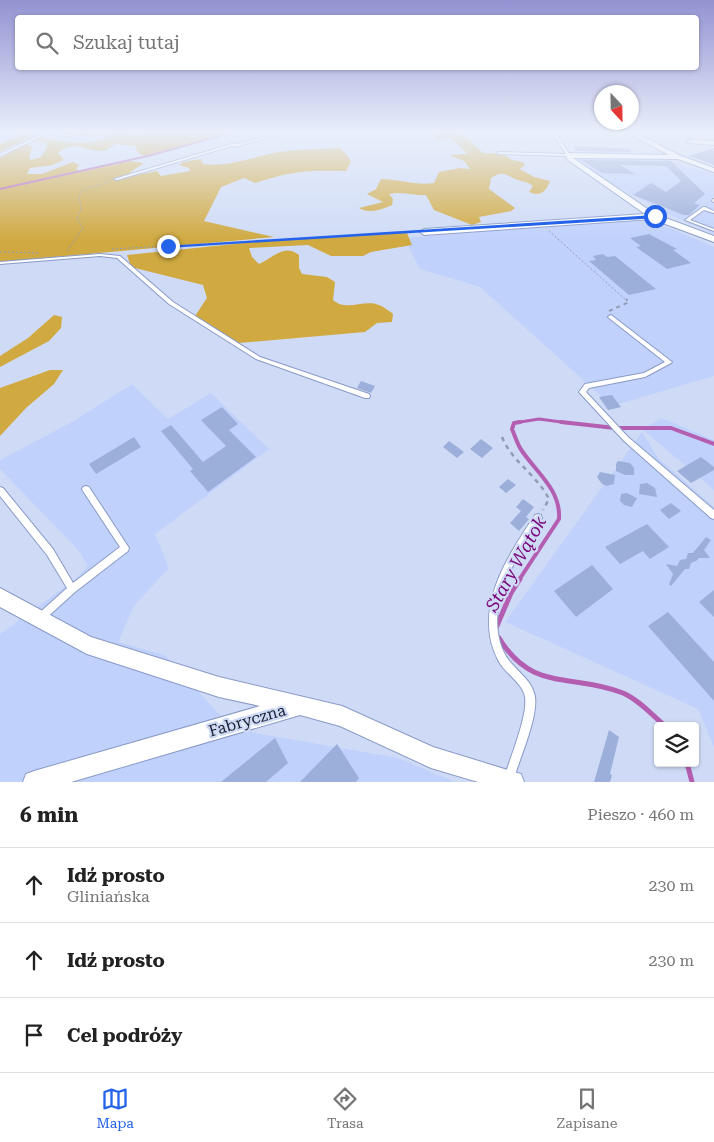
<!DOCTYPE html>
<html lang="pl">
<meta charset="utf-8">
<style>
:root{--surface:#fff;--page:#f2f2f2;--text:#222;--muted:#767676;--line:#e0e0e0;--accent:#2563eb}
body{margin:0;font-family:"Roboto Serif",serif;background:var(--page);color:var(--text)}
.controls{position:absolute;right:15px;bottom:15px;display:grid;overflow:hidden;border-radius:5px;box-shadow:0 1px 4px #0004}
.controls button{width:45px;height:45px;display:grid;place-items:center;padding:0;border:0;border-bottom:1px solid var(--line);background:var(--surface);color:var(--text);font:25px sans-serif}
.compass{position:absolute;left:594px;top:85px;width:45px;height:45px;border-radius:50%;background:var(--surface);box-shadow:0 1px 4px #0004;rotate:158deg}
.stop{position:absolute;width:15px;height:15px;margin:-11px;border:4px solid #2563eb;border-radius:50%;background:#fff}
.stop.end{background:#2563eb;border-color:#fff;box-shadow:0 1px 5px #0008}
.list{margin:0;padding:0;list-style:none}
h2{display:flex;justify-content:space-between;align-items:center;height:65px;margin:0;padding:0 20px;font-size:21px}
h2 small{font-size:16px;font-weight:400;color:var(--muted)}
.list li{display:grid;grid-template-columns:32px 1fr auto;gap:15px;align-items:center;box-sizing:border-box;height:75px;padding:0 20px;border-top:1px solid var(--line)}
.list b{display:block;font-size:19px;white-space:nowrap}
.list p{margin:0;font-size:16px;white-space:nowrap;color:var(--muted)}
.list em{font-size:16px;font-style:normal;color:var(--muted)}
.icon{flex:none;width:28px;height:28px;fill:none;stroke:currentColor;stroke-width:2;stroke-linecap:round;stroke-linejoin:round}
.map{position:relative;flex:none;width:714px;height:782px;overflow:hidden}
.search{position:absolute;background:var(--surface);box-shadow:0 1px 4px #0004;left:15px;right:15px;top:15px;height:55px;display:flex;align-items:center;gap:12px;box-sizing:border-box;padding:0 18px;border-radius:5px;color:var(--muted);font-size:19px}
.sheet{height:290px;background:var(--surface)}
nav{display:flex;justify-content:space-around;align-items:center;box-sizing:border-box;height:70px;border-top:1px solid var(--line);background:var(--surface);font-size:14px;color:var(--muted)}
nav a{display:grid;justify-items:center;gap:2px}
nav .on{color:var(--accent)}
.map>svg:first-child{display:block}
</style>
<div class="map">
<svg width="714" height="782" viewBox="0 0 714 782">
<rect width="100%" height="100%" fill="#cfdbf6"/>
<!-- built -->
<path fill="#c0d1fc" d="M573,157L661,158L714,174V234L665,213L585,168Z
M649,219L714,247V376L612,406L480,287L420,269L404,238Z
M132,384L168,419L211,393L269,449L155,534L169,568L134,606L118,642L165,655L233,729L398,758L455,782H0V634L74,580L88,566L79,551L0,469V460L72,422Z
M662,418L714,440V490L642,429Z
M642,432L659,459L714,507V747L698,709L505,622Z"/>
<!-- green -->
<path fill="#d0a941" d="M48,131H149L114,135L155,131H239L147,157L138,153L135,146L116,144C110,146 108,151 101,151C85,151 74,139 58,153L64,160L52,165L30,168L27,174H42L73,162L79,165L76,169L81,172L130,161L144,163L129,173L132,176L157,171L161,176L190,171L189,168L179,165L183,162L201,159L203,164C227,167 250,158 273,153C294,149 318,149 340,148L347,155L351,162L346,171C308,170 292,171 255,183L244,178L221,187L204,221L274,237L0,262V158L27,144L32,147L29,158L31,160L41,157L48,146L46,143C28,140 15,143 0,152V144L25,133C50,139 88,150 111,135C91,135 66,140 48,131Z
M430,131H460L483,153L503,154L512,160L523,162L525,165L520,169L534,177L550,181C546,192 540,197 529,192L533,186C528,182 524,182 518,180C507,177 505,169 491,178L489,189L515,208L511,211L479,217L481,222L472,225L434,210L426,195C413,196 402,191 389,194L393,199L392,205C381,210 369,214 359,208L383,202L367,194L376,189L381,179C398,179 418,186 434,183L439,172L460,168L470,169L464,161L449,155L468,154L450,137L438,141Z
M407,233L412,245L371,252L363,256H331L308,245L249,248L252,257L259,264C273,258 284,243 299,255V268L302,274L327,277L335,282L333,300C347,312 363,299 379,305C384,307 389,311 393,314L392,322L377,323L365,332L239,343L195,316L207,298L203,285L131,267L127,255L282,239Z
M54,315L62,317L61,328L49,341L0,367V356L28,338Z
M50,370H63L54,384L26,408L0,436V388Z"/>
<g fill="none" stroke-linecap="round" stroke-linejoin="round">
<!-- stream-far3 -->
<path stroke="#b35eb1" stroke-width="2" d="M0,189L152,155L237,131"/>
<!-- stream-far2 -->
<path stroke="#b35eb1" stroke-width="3" d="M514,423L539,419L569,423"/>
<!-- stream-far1 -->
<path stroke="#b35eb1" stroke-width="4" d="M561,422L615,428
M617,428H671L714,444
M519,580L559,519C561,490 537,473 522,451C517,444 515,436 512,429L514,423L520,422"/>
<!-- stream -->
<path stroke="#b35eb1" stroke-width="5" d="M496,628L511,593L520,579
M499,638C532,693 573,673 623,693C639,700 652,715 665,726
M687,763L692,782"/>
</g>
<!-- building -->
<path fill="#9caeda" d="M573,146L616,148L628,149L631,152L576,151Z
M714,148V165L689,156Z
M581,160L671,161L705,194L694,203L700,205L689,215H684L633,195L651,183L666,192L681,181L666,166L620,165L635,174L602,173Z
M649,234L677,249L673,250L691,263L667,269L636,247L641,246L630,238Z
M603,254L607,257L615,256L656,289L629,295L589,261L596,260L593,256Z
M361,381L375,386L371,393L357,388Z
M612,395L621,407L608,410L599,397Z
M222,407L238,424L229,430L256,457L208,492L190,471L193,469L161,431L171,425L203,462L226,446L201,420Z
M134,437L141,447L96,474L89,464Z
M481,439L493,448L482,458L470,449Z
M449,441L464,452L457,458L443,447Z
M701,457L714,467V470L691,483L677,471Z
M618,461L630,463L634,468V475H625L616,471V464Z
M600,472L615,475L614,484L607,486L602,484L597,477Z
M508,479L516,485L506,493L499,487Z
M647,483L655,488L657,497L639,494L640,484Z
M627,493L637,498L632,507L624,505L620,501L621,494Z
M523,499L534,507L526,517L529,519L519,531L510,523L521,511L516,507Z
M671,503L681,511L669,519L660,510Z
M647,524L669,547L650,559L643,551L620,564L605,547Z
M706,537L711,540L704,550L710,558H699L696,561L691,563L689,569H685L671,586L669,584L673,574L666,564L677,566L680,560L686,559L688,553H693Z
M592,565L613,589L576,617L554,591Z
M714,590V617L699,602Z
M668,612L714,662V701L648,626Z
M609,730L619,737L610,774L612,775L610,782H594Z
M275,738L288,763L266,782H221Z
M337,744L359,778L356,782H300Z"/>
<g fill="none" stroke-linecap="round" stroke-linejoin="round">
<!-- service casing -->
<g stroke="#899ac6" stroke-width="2">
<path id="service" d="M286,131H290L235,147L232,146L117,180L114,179L235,143L238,144Z
M551,131H554L570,155L569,156L499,154L497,153L499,152L566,154Z
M46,132L76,136L74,137L47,134L0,156V154Z
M713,199H714V202L712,201Z
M703,207H705L714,211V213L704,210L690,220L714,229V231L685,220Z
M100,254L120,256L173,302L260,357L369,394L370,396L369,398H365L256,359L169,304L117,258L100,256L0,264V262Z
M611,315L672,362L671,363L645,377L589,388L586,392L628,437L714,510V519L711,518L624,441L579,392L585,384L644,373L665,362L609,318L608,317L609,316Z
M86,486L89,487L129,548L128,551L75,592L43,621L40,622L37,621L36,618L37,615L67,588L47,555L0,496V487L3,488L53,549L73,583L120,547L83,491L82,489L83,487Z
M538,514L541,515L542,518C538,525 534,531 530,537C517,557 504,579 499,602C495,623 497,648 512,664C521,674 533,683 535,697C538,717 520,758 514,778L513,782H505L504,778C510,759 528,715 525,697C523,683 504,673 498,660C472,609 507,557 535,515Z"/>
</g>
<!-- minor casing -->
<g stroke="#899ac6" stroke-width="2">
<path id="minor" d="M624,131H631L681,156L714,168V172L678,159L573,158L655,214L714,236V242L652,219L424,235L420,232L424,229L645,214L568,160L565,155L568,153L669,155Z
M690,140L714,141V145L688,143V141Z
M0,588L91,637L219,677L342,706L433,747L521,774L524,782H478L431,768L340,726L300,715L71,782H23L26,774L34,771L260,706L219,697L87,654L0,607Z"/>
</g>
<!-- path-far2 -->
<path stroke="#929cb3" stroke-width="1" stroke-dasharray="2 2" stroke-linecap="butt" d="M549,231L627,301
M112,249L415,232
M67,251L83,228L77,219L81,209L79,196L83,190L110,181
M0,252L40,253"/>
<!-- path-far1 -->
<path stroke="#929cb3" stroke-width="2" stroke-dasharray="4 4" stroke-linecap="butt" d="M609,311L629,302L626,299"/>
<!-- path -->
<path stroke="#929cb3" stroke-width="2.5" stroke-dasharray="4.5 4.5" stroke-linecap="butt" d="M502,437C512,462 537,475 549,499L543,510"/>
<!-- service -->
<use href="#service" fill="#fff" fill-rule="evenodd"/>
<!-- minor -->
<use href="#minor" fill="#fff" fill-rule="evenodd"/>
</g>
<!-- sky -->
<linearGradient id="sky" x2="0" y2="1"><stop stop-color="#9392d2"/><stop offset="0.55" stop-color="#e9effb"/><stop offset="1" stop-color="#e9effb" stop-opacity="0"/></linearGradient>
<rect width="714" height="240" fill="url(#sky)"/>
<!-- route -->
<path fill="#2563eb" d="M655,215L657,218L168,248L165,246Z"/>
<g text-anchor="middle" stroke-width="4.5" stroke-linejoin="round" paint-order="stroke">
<!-- near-street labels -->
<g font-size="16" fill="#1b2132" stroke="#cfdbf6">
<text transform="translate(247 720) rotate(-16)" y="6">Fabryczna</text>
</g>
<!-- near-water labels -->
<g font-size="18" font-style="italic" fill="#790479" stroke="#cfdbf6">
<text transform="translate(516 564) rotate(-61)" y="6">Stary Wątok</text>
</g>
</g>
</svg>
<div class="controls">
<button><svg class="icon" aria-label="layers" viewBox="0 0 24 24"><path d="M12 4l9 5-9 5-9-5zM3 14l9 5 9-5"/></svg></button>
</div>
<svg class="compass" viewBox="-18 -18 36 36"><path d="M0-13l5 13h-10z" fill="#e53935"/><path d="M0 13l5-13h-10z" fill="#767676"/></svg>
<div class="stop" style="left:655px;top:216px"></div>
<div class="stop end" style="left:168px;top:246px"></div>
<div class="search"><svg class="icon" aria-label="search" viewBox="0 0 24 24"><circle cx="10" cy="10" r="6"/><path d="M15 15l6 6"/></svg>Szukaj tutaj</div>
</div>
<section class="sheet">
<h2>6 min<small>Pieszo · 460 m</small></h2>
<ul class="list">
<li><svg class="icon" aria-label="ahead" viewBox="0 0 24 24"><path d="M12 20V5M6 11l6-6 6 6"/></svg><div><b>Idź prosto</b><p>Gliniańska</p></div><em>230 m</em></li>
<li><svg class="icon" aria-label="ahead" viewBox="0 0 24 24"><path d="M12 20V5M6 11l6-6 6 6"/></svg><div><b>Idź prosto</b></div><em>230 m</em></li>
<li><svg class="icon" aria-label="arrive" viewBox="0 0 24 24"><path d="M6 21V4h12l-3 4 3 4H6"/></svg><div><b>Cel podróży</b></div></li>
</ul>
</section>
<nav>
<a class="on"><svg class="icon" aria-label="map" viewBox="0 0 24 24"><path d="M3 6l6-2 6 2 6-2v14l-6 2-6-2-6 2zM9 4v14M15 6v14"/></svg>Mapa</a>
<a><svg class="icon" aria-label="directions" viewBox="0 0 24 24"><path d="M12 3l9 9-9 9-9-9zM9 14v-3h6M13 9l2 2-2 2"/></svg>Trasa</a>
<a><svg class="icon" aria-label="saved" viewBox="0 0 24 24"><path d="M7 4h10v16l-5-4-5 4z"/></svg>Zapisane</a>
</nav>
